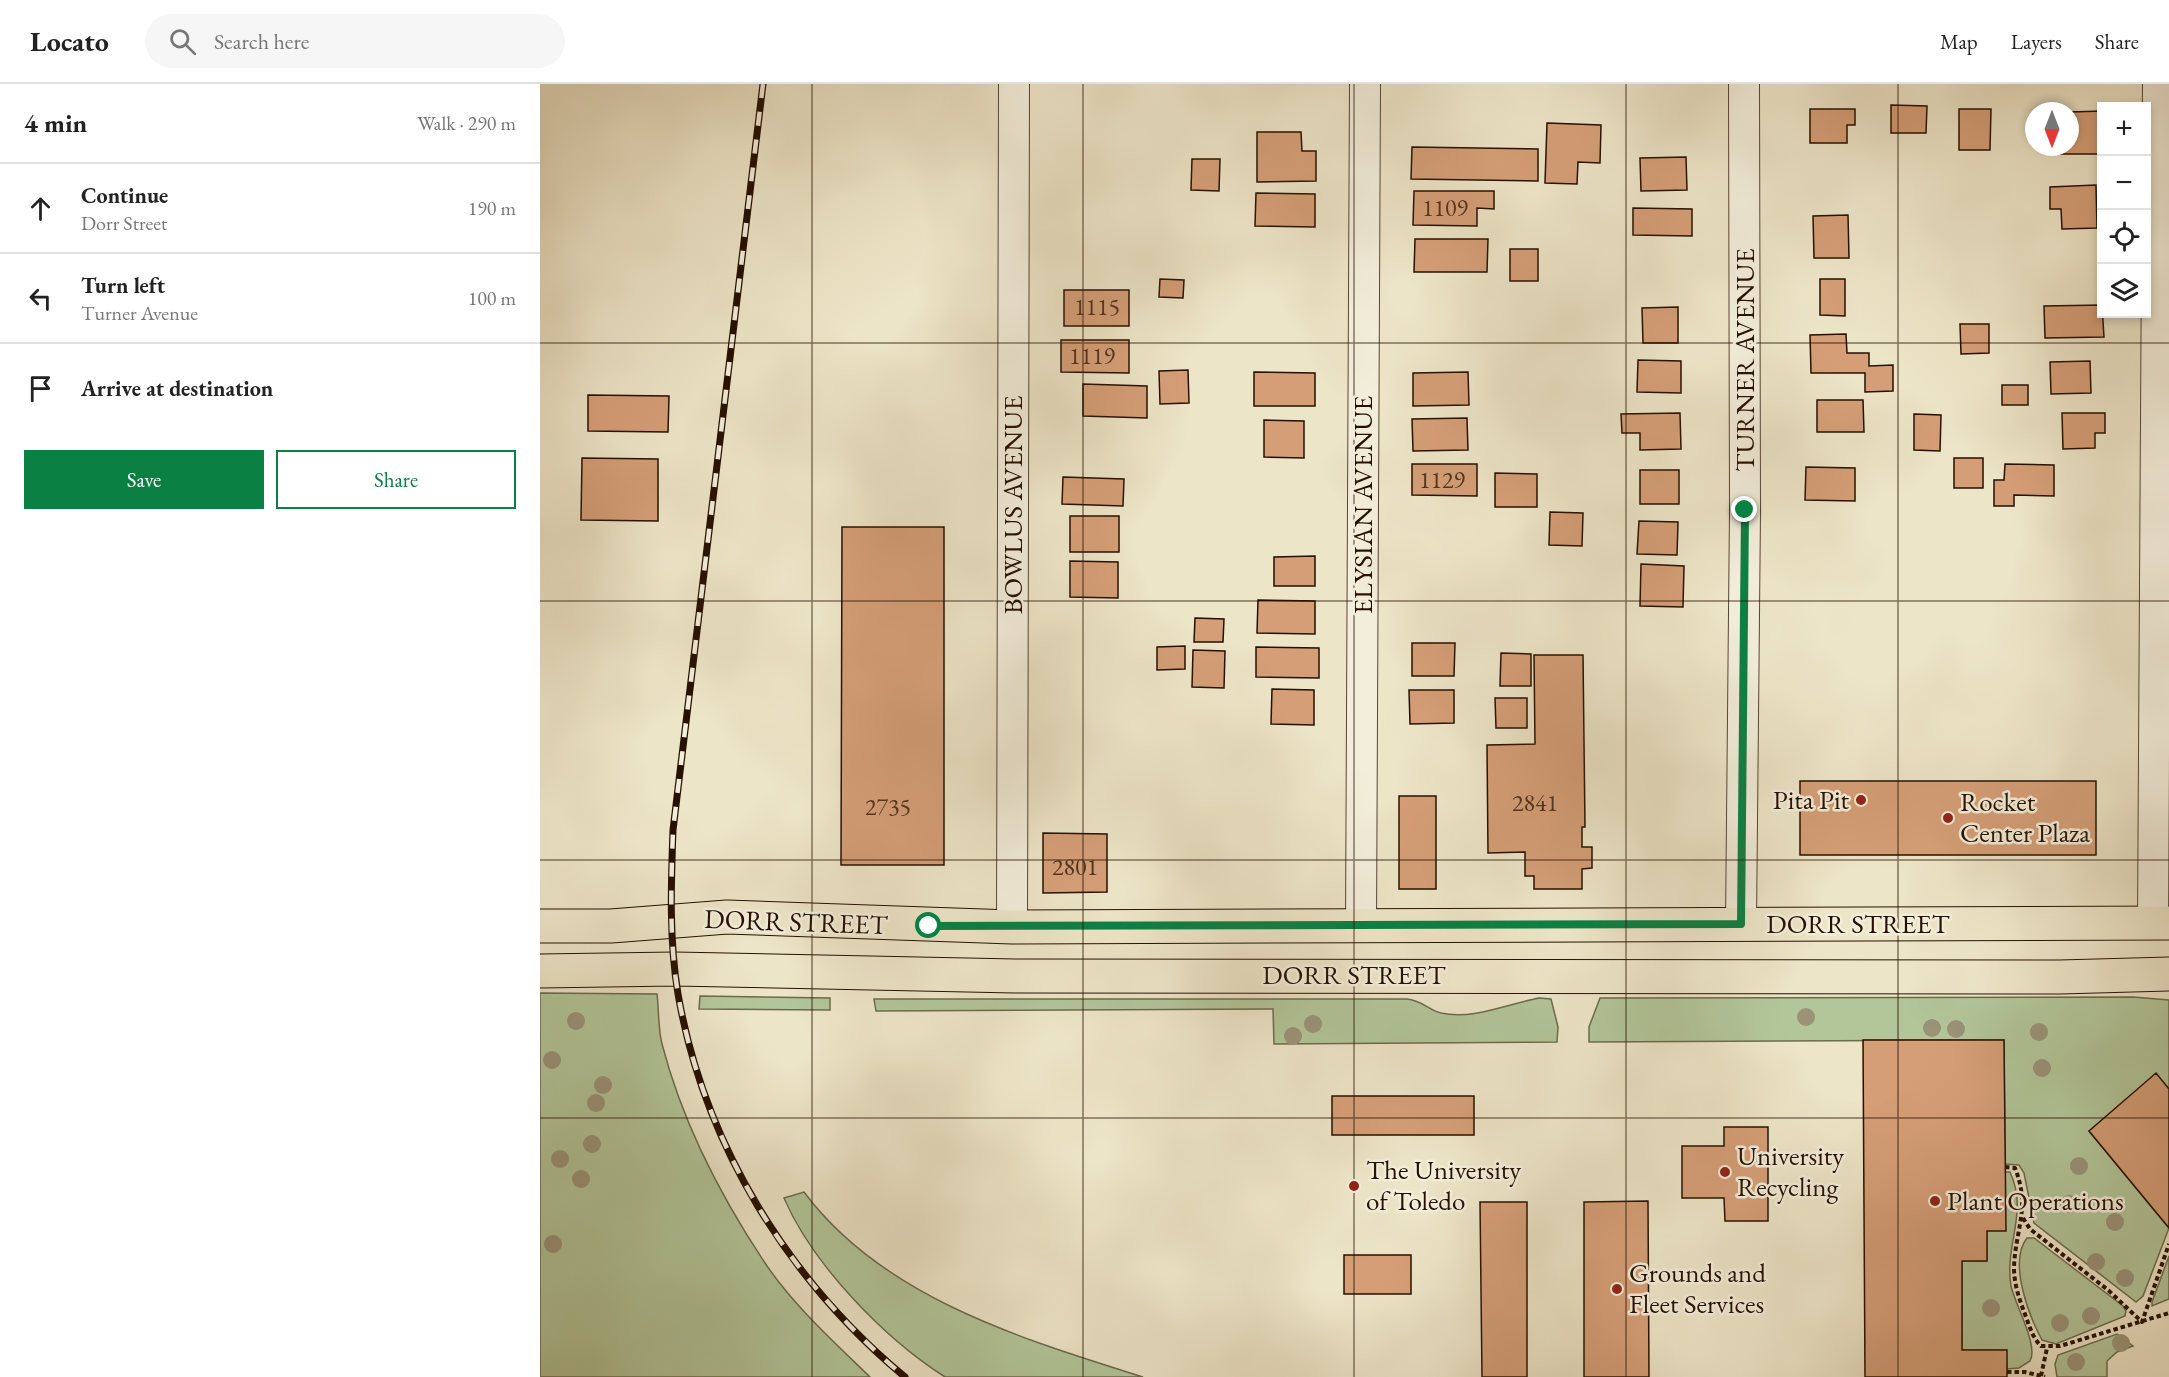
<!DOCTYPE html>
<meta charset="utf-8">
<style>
:root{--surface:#fff;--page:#f6f6f6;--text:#222;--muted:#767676;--line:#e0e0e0;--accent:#0b8043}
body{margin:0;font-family:"EB Garamond",serif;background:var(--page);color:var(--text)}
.controls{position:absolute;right:18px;top:18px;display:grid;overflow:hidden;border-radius:0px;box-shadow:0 3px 9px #0003}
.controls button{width:54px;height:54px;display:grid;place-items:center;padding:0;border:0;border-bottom:2px solid var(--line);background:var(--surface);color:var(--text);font:30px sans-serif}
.compass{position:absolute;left:1485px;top:18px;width:54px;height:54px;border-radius:50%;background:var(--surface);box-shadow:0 3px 9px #0003;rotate:180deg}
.stop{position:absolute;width:18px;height:18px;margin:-14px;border:4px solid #0b8043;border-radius:50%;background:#fff}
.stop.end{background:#0b8043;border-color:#fff;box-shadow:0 2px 6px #0008}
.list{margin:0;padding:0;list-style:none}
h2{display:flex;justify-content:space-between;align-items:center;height:78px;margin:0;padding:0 24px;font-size:26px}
h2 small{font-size:20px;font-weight:400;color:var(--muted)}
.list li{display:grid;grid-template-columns:39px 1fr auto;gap:18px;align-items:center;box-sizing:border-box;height:90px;padding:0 24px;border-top:2px solid var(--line)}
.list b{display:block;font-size:22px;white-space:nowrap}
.list p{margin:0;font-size:20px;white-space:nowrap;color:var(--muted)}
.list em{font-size:20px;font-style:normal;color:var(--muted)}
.actions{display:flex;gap:12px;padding:18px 24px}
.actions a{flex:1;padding:14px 0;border:2px solid var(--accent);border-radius:0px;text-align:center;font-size:21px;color:var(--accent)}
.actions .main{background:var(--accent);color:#fff}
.icon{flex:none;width:33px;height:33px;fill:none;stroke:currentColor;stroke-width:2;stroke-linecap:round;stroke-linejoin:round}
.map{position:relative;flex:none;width:1629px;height:1293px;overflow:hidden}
header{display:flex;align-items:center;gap:36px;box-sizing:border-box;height:84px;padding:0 30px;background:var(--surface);border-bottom:2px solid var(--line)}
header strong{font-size:28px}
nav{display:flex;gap:33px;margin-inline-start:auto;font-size:21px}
.search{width:420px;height:54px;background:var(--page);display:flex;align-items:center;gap:15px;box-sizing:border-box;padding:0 21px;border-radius:33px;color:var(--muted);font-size:22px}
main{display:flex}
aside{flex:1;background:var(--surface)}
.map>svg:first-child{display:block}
</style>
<header>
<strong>Locato</strong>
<div class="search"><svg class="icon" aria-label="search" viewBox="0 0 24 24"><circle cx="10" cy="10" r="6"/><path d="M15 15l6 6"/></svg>Search here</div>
<nav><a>Map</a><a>Layers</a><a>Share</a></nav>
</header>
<main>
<aside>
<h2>4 min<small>Walk · 290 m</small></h2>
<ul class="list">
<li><svg class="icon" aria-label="ahead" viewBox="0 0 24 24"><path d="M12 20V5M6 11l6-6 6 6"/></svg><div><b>Continue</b><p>Dorr Street</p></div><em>190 m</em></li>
<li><svg class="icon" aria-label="left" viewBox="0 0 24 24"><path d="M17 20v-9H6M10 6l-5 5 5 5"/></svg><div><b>Turn left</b><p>Turner Avenue</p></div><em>100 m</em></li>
<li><svg class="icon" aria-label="arrive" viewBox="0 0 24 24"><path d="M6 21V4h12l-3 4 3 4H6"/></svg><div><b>Arrive at destination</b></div></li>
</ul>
<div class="actions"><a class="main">Save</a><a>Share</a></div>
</aside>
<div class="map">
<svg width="1629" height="1293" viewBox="0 0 1629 1293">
<rect width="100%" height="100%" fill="#ede5c8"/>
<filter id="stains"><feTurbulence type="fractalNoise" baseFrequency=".00333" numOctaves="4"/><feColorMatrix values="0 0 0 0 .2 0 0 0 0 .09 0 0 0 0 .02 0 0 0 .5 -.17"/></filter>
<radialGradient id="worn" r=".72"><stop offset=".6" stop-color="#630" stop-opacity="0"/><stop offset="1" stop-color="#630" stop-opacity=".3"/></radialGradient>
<!-- green -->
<path fill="#b2c69a" stroke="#6c6b4e" stroke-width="1.5" d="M0,909L117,910C119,926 118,945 122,960C142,1037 181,1113 225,1179C253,1221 294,1258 330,1293H0Z
M160,912L290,914V926L159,925Z
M1593,913L1629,916V1005L1616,990L1549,1047L1629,1144L1603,1212L1596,1218L1494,1139L1484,1089L1479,1081L1465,1080L1464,956L1049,958V943L1060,914Z
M999,914L1011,915L1018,943L1017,958L734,960L733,925L336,927L334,915H867C881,916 889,926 901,929C933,936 968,920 999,914Z
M1465,1088H1470C1489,1129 1464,1161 1471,1202C1475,1221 1499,1262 1490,1277L1479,1284L1467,1285L1466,1266H1422V1177H1447V1147Z
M264,1108C343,1214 483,1255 603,1293H405C344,1254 273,1181 244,1114Z
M1487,1154H1494L1583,1222L1586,1227L1585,1232L1516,1260L1502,1256C1489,1232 1468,1178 1487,1154Z
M1629,1172V1215L1612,1222V1218Z
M1577,1250L1593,1262L1577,1268L1567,1277V1293H1517L1515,1280L1518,1271Z"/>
<!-- building -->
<path fill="#d59e77" stroke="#251001" stroke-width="1.5" d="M1351,21L1387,22L1386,49H1351Z
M1270,25H1315V41H1307V59H1270Z
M1419,25H1451L1450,66H1419Z
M1562,27V70H1508L1507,63H1530V28Z
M1007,39L1061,41L1060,79L1038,78L1037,100L1005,99Z
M717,48H761L762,67H776V97L717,98Z
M872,63L998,65V97L871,95Z
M1146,73L1147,106L1101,107L1100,74Z
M652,75H680L679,107L651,106Z
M1556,101L1557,144L1522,145L1521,125H1510V103Z
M874,107H954V125L937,124V142L873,141Z
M716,109L775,110V143L715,142Z
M1093,124L1152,125V152L1093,151Z
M1308,131L1309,174H1274L1273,132Z
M875,155H948L947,188H874Z
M970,165H998V197H970Z
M620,195L644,196L643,214L619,213Z
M1280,195H1305V232L1280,231Z
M524,206H589V242H524Z
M1562,221L1564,253L1505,254L1504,222Z
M1138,223V259H1103L1102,224Z
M1420,240H1449V269L1421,270Z
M1306,250L1307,269H1329V282L1353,281V307L1325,308V289H1271L1270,251Z
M521,256H589V289L521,288Z
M1098,276L1141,277V309L1097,308Z
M1550,277L1551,309L1511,310L1510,278Z
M648,286L649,319L620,320L619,287Z
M714,288L775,289V322H714Z
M928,288L929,321L873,322V289Z
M543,300L607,302V334L543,332Z
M1462,301H1488V321H1462Z
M48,311L129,312L128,348L48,347Z
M1277,316H1323L1324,348H1277Z
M1140,329L1141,365L1100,366V349H1082L1081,330Z
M1522,329H1565V349H1555V364L1523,365Z
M1374,330L1401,331L1400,367L1374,366Z
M927,334L928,366L873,367L872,335Z
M724,336L764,337V374L724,373Z
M42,374L118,375V437L41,436Z
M1414,374H1443V404H1414Z
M872,380H937V412L872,411Z
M1465,380L1514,381V412L1474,411V422H1454V396H1464Z
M1266,383L1315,384V417L1265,416Z
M1100,386H1139V420H1100Z
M955,389L997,390V423H955Z
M523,393L584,395L583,422L522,420Z
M1010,428L1043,429L1042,462L1009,461Z
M530,432H579V468H530Z
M1099,437L1138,438L1137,471L1097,470Z
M302,443H404V781H301Z
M775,472V502H734V473Z
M530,477L578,478V514L530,513Z
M1101,480L1144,482L1143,523L1100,522Z
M718,516L775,517V550L717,549Z
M655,534L684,535L683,558H654Z
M872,559H915L914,592H872Z
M645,562V585L617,586V563Z
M716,563L779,564V594L716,593Z
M653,566L685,567L684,604L652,603Z
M961,569L991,570V602H960Z
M994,571H1043L1045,743H1042V763H1052V784L1042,785V805H994V792H985V768L948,769L947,661L995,660Z
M732,605L774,606V641L731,640Z
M869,606H914V639L870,640Z
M955,614H987V644H956Z
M1260,697H1556V771H1260Z
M859,712H896V805H859Z
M503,749L567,750V808L503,809Z
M1323,956H1464L1466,1147H1447V1177H1422V1266H1467V1293H1325Z
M1616,989L1629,1005V1144L1549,1047Z
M792,1012H934V1051H792Z
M1184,1043H1228V1137H1185L1184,1114H1142V1062H1184Z
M1108,1117L1109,1293H1044V1118Z
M940,1118H987V1293H942Z
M804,1171H871V1210H804Z"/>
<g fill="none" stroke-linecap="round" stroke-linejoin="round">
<!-- minor casing -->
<g stroke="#574533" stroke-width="32">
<path id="minor" d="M1201,840L1205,426L1204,0
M1613,840L1618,0
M821,842L825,0
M472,843L474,0"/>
</g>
<!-- major casing -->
<g stroke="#251001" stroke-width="35">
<path id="major" d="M0,842H71L187,833L472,843L1629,839
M0,887L135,885L475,892L1520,893L1629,890"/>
</g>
<!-- path -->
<path stroke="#251001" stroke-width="4" stroke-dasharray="4.5 3" stroke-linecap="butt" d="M1465,1083L1475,1084C1491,1124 1475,1146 1474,1184C1474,1201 1480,1217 1486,1233C1490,1244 1493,1254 1501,1262H1520L1629,1229
M1483,1134L1490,1145L1568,1206L1602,1238L1629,1160
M1467,1288H1485L1505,1293
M1501,1292L1507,1264"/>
<!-- minor -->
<use href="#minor" stroke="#f3eedb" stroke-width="30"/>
<!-- major -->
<use href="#major" stroke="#ede5c8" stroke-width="33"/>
<!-- rail casing -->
<g stroke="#251001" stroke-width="7">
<path id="rail" d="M223,0L133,746C131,801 129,856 138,910C164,1060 248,1196 365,1293"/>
</g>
<!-- rail -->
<use href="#rail" stroke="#f3eedb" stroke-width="4.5" stroke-dasharray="14" stroke-linecap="butt"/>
</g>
<!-- trees -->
<g fill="#9a9378">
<circle cx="1266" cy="933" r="9"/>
<circle cx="36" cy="937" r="9"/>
<circle cx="773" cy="940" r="9"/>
<circle cx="1392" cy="944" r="9"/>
<circle cx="1416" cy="945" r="9"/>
<circle cx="1499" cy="948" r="9"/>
<circle cx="753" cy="952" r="9"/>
<circle cx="12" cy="976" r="9"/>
<circle cx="1502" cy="984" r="9"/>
<circle cx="63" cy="1001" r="9"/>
<circle cx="56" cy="1019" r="9"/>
<circle cx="52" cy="1060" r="9"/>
<circle cx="20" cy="1075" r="9"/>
<circle cx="1539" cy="1082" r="9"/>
<circle cx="41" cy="1095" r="9"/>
<circle cx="1529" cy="1120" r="9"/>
<circle cx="1575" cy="1138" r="9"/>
<circle cx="13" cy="1160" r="9"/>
<circle cx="1556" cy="1178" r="9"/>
<circle cx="1585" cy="1194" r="9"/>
<circle cx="1451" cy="1224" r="9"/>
<circle cx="1551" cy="1232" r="9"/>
<circle cx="1520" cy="1239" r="9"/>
<circle cx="1581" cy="1259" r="9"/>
<circle cx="1536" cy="1278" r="9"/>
</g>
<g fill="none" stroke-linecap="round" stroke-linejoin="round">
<!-- route -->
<path stroke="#0b8043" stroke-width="8" d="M389,842L1201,840L1205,426"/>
</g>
<!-- grid -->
<path fill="none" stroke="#251001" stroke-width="1.5" stroke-opacity="0.55" d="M272,0V1293M543,0V1293M814,0V1293M1086,0V1293M1358,0V1293M0,259H1629M0,517H1629M0,776H1629M0,1034H1629"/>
<!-- markers -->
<g fill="#8f2418" stroke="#f3eedb" stroke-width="2">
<circle cx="1321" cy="716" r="6"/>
<circle cx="1408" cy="734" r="6"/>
<circle cx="1185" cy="1088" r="6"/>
<circle cx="814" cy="1102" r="6"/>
<circle cx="1395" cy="1117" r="6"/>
<circle cx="1077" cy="1205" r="6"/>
</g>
<g text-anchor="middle" stroke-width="5" stroke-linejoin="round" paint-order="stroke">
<!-- number labels -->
<g font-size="24" fill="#51341e">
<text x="905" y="132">1109</text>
<text x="557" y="231">1115</text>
<text x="552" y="280">1119</text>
<text x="902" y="404">1129</text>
<text x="995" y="727">2841</text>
<text x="348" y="731">2735</text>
<text x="535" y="791">2801</text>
</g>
<!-- street labels -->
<g font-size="27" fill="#251001" stroke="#f3eedb">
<text transform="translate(1205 276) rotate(-90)" y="9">TURNER AVENUE</text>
<text transform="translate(473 421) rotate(-90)" y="9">BOWLUS AVENUE</text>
<text transform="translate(823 421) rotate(-90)" y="9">ELYSIAN AVENUE</text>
<text transform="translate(256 838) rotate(2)" y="9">DORR STREET</text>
<text x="1318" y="849">DORR STREET</text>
<text x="814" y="900">DORR STREET</text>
</g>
<!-- poi labels -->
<g font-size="27" fill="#251001" stroke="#f3eedb" text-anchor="start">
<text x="1309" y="725" text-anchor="end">Pita Pit</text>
<text x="1420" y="727">Rocket<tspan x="1420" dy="31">Center Plaza</tspan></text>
<text x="1197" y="1081">University<tspan x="1197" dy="31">Recycling</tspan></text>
<text x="826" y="1095">The University<tspan x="826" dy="31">of Toledo</tspan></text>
<text x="1407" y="1126">Plant Operations</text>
<text x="1089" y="1198">Grounds and<tspan x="1089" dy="31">Fleet Services</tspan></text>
</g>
</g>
<rect width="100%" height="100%" filter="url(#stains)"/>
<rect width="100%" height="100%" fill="url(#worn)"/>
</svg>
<div class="controls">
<button>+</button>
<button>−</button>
<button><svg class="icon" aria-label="locate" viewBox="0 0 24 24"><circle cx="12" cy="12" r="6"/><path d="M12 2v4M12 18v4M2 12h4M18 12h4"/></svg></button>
<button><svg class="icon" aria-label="layers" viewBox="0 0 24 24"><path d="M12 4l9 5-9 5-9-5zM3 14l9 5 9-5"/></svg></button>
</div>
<svg class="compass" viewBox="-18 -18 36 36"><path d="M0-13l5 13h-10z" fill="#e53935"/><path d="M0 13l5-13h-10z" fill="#767676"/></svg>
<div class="stop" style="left:389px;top:842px"></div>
<div class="stop end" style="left:1205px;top:426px"></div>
</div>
</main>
